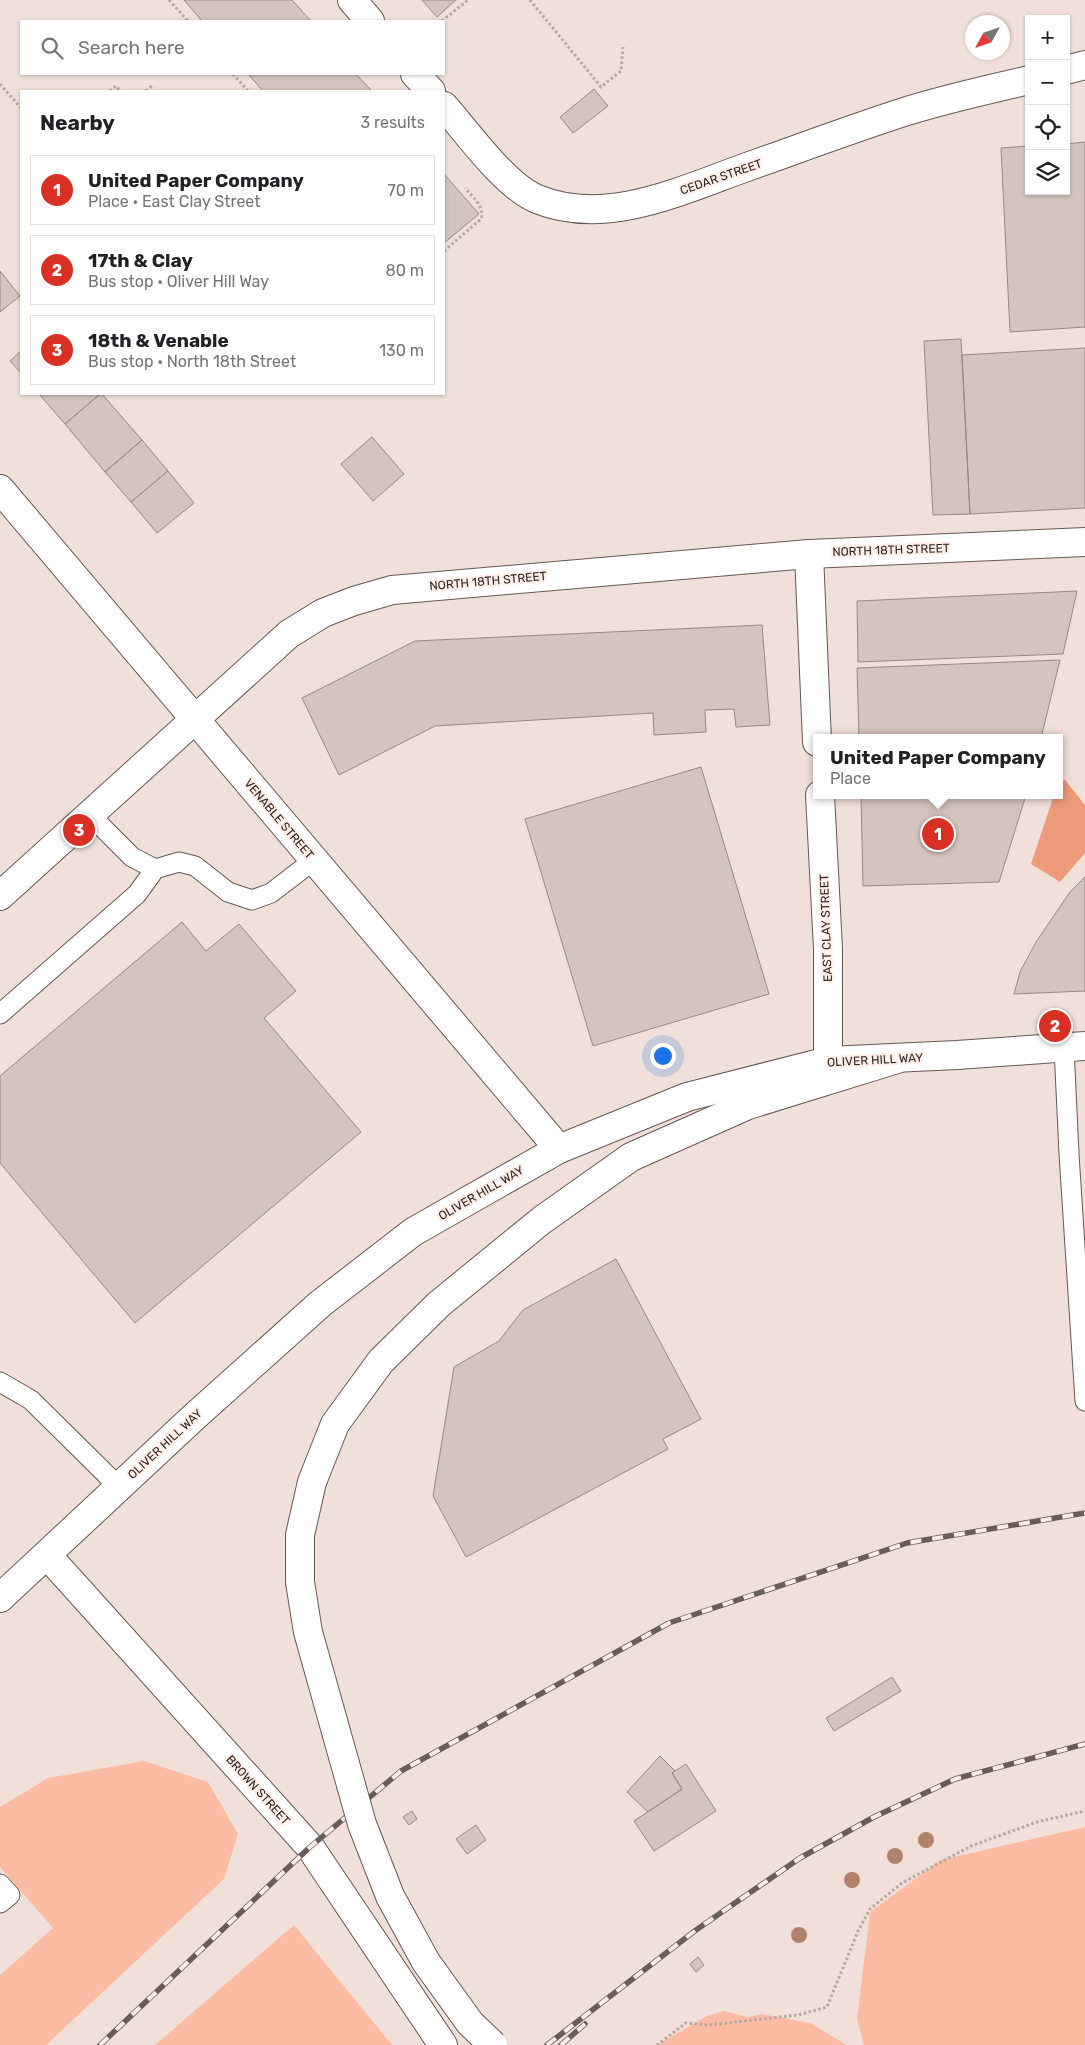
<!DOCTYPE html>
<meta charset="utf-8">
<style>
:root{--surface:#fff;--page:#f6f6f6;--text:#202124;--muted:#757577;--line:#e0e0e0;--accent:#d93025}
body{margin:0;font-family:Rubik,sans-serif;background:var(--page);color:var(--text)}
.controls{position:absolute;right:15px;top:15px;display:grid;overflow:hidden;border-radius:0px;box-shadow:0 1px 4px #0004}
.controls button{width:45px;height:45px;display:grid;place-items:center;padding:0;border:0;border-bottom:1px solid var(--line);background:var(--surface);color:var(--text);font:25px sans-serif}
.compass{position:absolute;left:965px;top:15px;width:45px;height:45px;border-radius:50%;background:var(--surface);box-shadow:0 1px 4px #0004;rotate:230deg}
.you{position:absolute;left:662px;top:1055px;width:18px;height:18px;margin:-12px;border:4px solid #fff;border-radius:50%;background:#1a73e8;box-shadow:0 0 0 8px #1a73e833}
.badge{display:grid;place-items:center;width:32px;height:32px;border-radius:50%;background:var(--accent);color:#fff;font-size:16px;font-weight:700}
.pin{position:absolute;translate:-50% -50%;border:2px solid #fff;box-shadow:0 1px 5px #0006}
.popup{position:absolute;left:813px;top:734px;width:250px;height:65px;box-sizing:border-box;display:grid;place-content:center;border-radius:0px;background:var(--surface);filter:drop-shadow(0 1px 4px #0005);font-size:16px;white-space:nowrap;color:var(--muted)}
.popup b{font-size:19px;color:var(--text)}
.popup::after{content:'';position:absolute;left:50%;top:100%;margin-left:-10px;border:10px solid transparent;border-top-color:var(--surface)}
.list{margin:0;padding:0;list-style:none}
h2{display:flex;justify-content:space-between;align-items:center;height:65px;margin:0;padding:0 20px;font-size:21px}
h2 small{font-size:16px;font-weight:400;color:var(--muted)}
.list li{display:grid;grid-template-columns:32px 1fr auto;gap:15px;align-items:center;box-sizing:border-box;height:70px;margin:0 10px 10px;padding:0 10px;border:1px solid var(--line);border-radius:0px}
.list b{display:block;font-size:19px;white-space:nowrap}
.list p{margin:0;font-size:16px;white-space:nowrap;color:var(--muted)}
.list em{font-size:16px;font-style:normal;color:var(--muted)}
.icon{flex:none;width:28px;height:28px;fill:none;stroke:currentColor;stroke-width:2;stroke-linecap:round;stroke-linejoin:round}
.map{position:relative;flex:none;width:1085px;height:2045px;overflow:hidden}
.search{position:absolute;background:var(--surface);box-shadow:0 1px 4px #0004;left:20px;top:20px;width:425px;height:55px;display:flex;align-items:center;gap:12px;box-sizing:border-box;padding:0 18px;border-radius:0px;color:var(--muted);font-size:19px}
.panel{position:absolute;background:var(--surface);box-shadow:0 1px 4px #0004;left:20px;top:90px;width:425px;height:305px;border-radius:0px}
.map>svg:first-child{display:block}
</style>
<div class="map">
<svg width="1085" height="2045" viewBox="0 0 1085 2045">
<rect width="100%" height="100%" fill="#f1e0d9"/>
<!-- green -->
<path fill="#fbbca3" d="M144,1761L208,1782L238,1834L224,1879L46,2045H0V1975L53,1928L0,1867V1807L48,1778Z
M1085,1827V2045H864L857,2019L870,1912L941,1860Z
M294,1925L392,2045H155Z
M724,2011L748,2017L762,2014L810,2023L847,2045H657L707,2016Z"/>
<!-- water -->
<path fill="#ed9b7a" d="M1065,780L1085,805V853L1060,882L1031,864L1054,795H1059V784Z"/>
<!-- building -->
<path fill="#d5c4bd" stroke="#988882" d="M184,0H292L311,21H202Z
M422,0H456L437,17Z
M248,74H356L372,91H263Z
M594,89L608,106L573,133L560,117Z
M1085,142V327L1010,332L1001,148L1029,146V191H1066V144Z
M444,174L479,214L444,243Z
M0,271L20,296L0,312Z
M961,339L970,514L933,515L924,341Z
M1085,348V508L970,514L962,355Z
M21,351V373L10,361Z
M39,394H100L65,424Z
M100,394H102L142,440L105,472L65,424Z
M372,437L404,474L373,501L341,464Z
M142,440L168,471L131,502L105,472Z
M168,471L194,503L157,533L131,502Z
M1077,591L1063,654L858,662L857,601Z
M762,625L770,725L736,727L734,709L705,710L706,732L654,735L653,713L435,726L339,775L302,698L415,641Z
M1060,660L1041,738H859L857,668Z
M701,767L769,994L593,1046L525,819Z
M861,795H1026L999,882L863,886Z
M1085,877V991L1014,994L1020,972L1036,942L1070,892Z
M182,922L206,951L239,924L296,991L264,1018L361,1132L135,1323L0,1163V1076Z
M616,1259L701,1419L663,1439L668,1449L466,1557L433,1496L454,1367L499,1341L523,1310Z
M892,1677L901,1691L834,1731L826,1718Z
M660,1756L675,1771L672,1773L682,1789L648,1812L627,1792Z
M686,1764L716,1811L654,1851L634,1821L682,1789L672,1773Z
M412,1811L417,1819L409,1825L403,1817Z
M476,1825L486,1840L467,1854L456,1839Z
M698,1957L704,1965L696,1972L690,1964Z"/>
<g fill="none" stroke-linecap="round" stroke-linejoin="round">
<!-- service casing -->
<g stroke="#665852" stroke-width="21">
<path id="service" d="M89,814L132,857L155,869L179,862L195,866L228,892L252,900L271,893L314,860
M0,1014L137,894L155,869
M1064,1047L1069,1154L1085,1401
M0,1382L31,1400L119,1487
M0,1884L10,1895L0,1903"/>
</g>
<!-- minor casing -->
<g stroke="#665852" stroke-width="30">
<path id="minor" d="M352,0L370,21
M1066,70L1085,65
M415,74L431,91
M444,106C467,132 505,186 537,199C605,227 680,191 744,168C798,149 851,129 904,112C945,99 987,90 1029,80
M809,554L817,742
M820,795L828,949V1061
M47,1555L310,1847L443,2045"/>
</g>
<!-- secondary casing -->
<g stroke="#665852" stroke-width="30">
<path id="secondary" d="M0,489L559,1149"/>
</g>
<!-- primary casing -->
<g stroke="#665852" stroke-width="30">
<path id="primary" d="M0,896L289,634L323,613L354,601L392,590L809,554L1085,542
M0,1598L194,1417L320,1304L413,1232L559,1149L687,1097L828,1061L957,1055L1085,1046"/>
</g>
<!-- motorway casing -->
<g stroke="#665852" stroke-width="30">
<path id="motorway" d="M300,1582V1535L312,1482L335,1424L381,1361L439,1304L542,1220L631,1157L748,1105L897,1059"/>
</g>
<!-- path -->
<path stroke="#b4a6a0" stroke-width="3" stroke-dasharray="2.5 2.5" stroke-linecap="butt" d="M169,0L188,21
M530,0L601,87L621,71L623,47
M442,21L468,0
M233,74L248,91
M0,84L21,108
M110,91L116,86L120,91
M146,91L153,85
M444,251L481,219C485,207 473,197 465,188
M657,2045L686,2023L708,2025L798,2015L827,2007L858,1931L870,1909L902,1883L971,1846L1037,1822L1085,1811"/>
<!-- service -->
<use href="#service" stroke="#fff" stroke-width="19"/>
<!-- minor -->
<use href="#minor" stroke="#fff" stroke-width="28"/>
<!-- secondary -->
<use href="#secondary" stroke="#fff" stroke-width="28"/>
<!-- primary -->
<use href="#primary" stroke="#fff" stroke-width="28"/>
<!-- motorway -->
<use href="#motorway" stroke="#fff" stroke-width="28"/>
<!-- rail casing -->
<g stroke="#675e5a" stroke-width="5.5">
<path id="rail" d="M100,2045L310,1847L401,1771L669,1623L907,1543L1085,1513
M547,2045L696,1930L800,1858L874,1817L955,1779L1085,1744
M561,2045L585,2024"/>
</g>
<!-- rail -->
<use href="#rail" stroke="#ffede6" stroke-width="4" stroke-dasharray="11" stroke-linecap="butt"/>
<!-- motorway-bridge casing -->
<g stroke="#665852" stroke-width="30" stroke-linecap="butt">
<path id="motorway-bridge" d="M300,1582L308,1632L362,1824L390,1896L426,1962L470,2023L493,2045"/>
</g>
<!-- motorway-bridge -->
<use href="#motorway-bridge" stroke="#fff" stroke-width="28"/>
</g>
<!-- trees -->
<g fill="#b2826c">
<circle cx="926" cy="1840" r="8"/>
<circle cx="895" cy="1856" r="8"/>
<circle cx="852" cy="1880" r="8"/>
<circle cx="799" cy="1935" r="8"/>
</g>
<g text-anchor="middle" stroke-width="4" stroke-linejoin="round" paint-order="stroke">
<!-- street labels -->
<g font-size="12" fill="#2e2825" stroke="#ffede6">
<text transform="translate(721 177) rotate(-19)" y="4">CEDAR STREET</text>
<text transform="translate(891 550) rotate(-2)" y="4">NORTH 18TH STREET</text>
<text transform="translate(488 581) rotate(-5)" y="4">NORTH 18TH STREET</text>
<text transform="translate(279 819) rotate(50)" y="4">VENABLE STREET</text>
<text transform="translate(826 928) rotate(-92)" y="4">EAST CLAY STREET</text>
<text transform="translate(875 1060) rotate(-3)" y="4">OLIVER HILL WAY</text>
<text transform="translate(481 1193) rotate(-30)" y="4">OLIVER HILL WAY</text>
<text transform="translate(165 1444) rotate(-43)" y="4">OLIVER HILL WAY</text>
<text transform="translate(258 1790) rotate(48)" y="4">BROWN STREET</text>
</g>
</g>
</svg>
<div class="controls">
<button>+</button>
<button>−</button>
<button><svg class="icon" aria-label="locate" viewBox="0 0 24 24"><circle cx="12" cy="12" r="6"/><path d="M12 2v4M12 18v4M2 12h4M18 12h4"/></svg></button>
<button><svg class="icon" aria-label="layers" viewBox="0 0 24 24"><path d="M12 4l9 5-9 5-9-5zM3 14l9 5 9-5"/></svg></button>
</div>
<svg class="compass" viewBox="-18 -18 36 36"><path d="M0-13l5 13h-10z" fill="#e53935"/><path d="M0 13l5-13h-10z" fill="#757577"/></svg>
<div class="you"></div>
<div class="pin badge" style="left:938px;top:834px">1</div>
<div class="popup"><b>United Paper Company</b>Place</div>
<div class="pin badge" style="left:1055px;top:1026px">2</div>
<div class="pin badge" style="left:79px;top:830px">3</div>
<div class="search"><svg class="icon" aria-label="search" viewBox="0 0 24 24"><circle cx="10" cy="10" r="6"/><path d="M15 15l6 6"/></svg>Search here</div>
<section class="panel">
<h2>Nearby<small>3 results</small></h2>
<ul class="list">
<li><span class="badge">1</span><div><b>United Paper Company</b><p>Place · East Clay Street</p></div><em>70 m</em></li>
<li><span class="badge">2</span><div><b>17th &amp; Clay</b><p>Bus stop · Oliver Hill Way</p></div><em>80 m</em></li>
<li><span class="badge">3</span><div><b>18th &amp; Venable</b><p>Bus stop · North 18th Street</p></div><em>130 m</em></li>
</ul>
</section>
</div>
